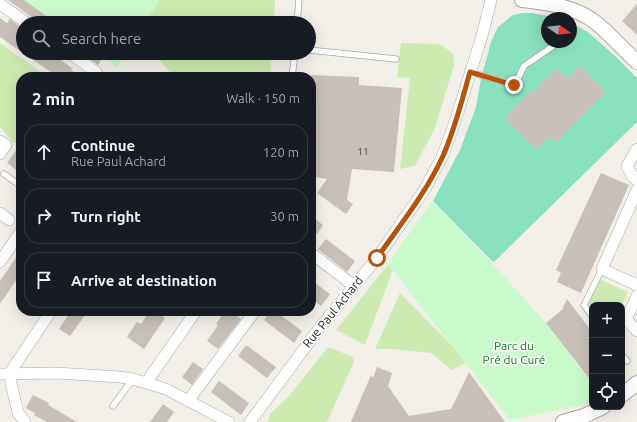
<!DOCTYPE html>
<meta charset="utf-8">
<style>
:root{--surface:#171b24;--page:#242831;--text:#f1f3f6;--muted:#9ea1a6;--line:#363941}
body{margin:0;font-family:Ubuntu,sans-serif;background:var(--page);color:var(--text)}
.controls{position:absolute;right:12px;bottom:12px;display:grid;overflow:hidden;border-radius:8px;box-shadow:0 4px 16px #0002}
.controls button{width:36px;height:36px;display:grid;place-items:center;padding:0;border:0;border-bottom:1px solid var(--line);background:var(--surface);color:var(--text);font:20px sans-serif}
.compass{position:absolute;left:541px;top:12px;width:36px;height:36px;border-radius:50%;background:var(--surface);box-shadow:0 4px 16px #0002;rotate:104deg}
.stop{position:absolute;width:12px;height:12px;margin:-9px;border:3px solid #b45309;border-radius:50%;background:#fff}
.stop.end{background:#b45309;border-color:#fff;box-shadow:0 1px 4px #0008}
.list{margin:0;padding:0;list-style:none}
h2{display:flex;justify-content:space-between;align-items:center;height:52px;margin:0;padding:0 16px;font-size:17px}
h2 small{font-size:13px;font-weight:400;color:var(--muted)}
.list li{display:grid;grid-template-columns:26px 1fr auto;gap:12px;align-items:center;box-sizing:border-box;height:56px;margin:0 8px 8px;padding:0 8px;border:1px solid var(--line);border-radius:16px}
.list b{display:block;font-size:15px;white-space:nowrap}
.list p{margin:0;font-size:13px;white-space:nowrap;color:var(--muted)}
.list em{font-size:13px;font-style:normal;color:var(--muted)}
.icon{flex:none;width:22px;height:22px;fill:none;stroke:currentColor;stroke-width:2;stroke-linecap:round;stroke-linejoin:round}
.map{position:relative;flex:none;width:637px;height:422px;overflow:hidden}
.search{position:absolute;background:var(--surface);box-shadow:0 4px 16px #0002;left:16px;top:16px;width:300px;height:44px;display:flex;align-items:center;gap:10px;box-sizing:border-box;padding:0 14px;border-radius:22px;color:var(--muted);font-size:15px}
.panel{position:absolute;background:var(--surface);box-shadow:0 4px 16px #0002;left:16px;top:72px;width:300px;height:244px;border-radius:16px}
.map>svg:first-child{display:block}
</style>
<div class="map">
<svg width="637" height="422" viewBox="0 0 637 422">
<rect width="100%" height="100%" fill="#f2efe9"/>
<!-- grass -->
<path fill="#cdebb0" d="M159,0H275L274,23H145Z
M0,43L48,77H21V136L15,144L0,127Z
M401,43L439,44L453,53L454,65L435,128L415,166L400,169L410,78L397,77Z
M153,53H272L270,77H178L170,72Z
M389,263L392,272L365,345L336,330Z
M599,279L628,292L622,305H592V307L589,304Z
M400,293L468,362L452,370L431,353L393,349H375Z
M328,347L353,357L354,362L327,422H268L270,414L289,396Z"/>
<!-- park -->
<path fill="#c8facc" d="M24,0H159L145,23H56Z
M97,53H127L117,67Z
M432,201L492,263L546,323L592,383V403L510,420L388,264Z"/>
<!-- pitch -->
<path fill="#88e0be" d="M522,13H532L558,18H547V42H571V23L588,32L614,55L637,78V122L494,262L491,260L433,201L460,150L476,107L481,79L491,42L498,27L513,15Z"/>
<!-- building -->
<path fill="#c7bfb8" d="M8,0H24L56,23H40Z
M637,4V35L622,21Z
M0,18L7,23L10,19L23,29V53L0,37Z
M23,53H51L72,68L71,70L81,77H58Z
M82,53H97L103,57L98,65Z
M580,66L606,92L556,143L549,137L537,150L505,118L530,91L532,93L557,68L568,79Z
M311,75L359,77V85L402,88L394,172L352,169L347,200L353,204L346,214L317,193L327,179L311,176Z
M21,143V174L7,163Z
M601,173L629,185L581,293L557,282L561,273L556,270Z
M311,216L323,225L317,234L311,229Z
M326,239L355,261L347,272L318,249Z
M21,250V273L0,304V281Z
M311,280L330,294L321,306L311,298Z
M567,299L592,332V382L546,323L562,310Z
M71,311H88L70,336L59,329Z
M150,311H155L165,318L144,349L127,337L137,322L141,324Z
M225,311H231L241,319L218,349L207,341L218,325L216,324Z
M271,311H275L302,331L294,343L264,320Z
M246,345L276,367L267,378L238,356Z
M193,362L203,369L192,385L182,377Z
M377,367L392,373L388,386L409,416L451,409L469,372L505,422H351L371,375L373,378Z
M219,381L249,403L241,415L211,392Z
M33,395L49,403L48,405L77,422H47L34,415L35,413L26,408Z
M163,404L174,412L167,422H150Z"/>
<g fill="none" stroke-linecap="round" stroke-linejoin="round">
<!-- service casing -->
<g stroke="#a9a9a9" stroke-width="7">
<path id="service" d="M297,23L299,0
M571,33H572
M309,50L396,59
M470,72L515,85L524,66L559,42
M292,77L295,53
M4,174L21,186
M592,316L584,305L602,269
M622,355L627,361
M113,406L133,379"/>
</g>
<!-- minor casing -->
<g stroke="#a9a9a9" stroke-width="12">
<path id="minor" d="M0,4L27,23
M70,53L96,72L97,77
M0,141L6,145L0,154
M637,149L627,166L633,177L637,180
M637,190L602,269L637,285
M0,213L9,220
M311,253L354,286
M0,262L21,231
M637,296L626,319L637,331
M0,374L56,373L120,377L133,379L166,389L229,422
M146,383L196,311
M188,401L255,311
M25,422L18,413L9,374L51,311
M250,422L321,326L377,258L425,189L443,155L454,125L482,36L491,0"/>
</g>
<!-- tertiary casing -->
<g stroke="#a9a9a9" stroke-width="16">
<path id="tertiary" d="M522,0C547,3 574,6 595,22C610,34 623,49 637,62
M622,395L637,383
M563,422L584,416L603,407"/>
</g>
<!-- service -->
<use href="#service" stroke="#fff" stroke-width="5.5"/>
<!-- minor -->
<use href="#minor" stroke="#fff" stroke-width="11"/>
<!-- tertiary -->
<use href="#tertiary" stroke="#fff" stroke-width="14"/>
</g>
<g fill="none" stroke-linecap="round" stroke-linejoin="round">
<!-- route -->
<path stroke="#b45309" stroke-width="5" d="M377,258C400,225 426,193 443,156C455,129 462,100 470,72L514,85"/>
</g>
<g text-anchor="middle" stroke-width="3.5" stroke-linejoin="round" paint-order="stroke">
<!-- number labels -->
<g font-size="10" fill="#4b4948">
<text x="363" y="155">11</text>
</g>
<!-- street labels -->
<g font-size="12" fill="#222" stroke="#fff">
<text transform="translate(333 312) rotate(-51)" y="4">Rue Paul Achard</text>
</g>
<!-- park labels -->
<g font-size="12" fill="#0c8416" stroke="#fff">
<text x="514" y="350">Parc du<tspan x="514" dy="14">Pré du Curé</tspan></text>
</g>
</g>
</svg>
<div class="controls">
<button>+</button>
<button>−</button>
<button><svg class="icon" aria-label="locate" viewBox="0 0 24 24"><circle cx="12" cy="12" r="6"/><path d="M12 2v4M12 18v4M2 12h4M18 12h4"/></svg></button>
</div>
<svg class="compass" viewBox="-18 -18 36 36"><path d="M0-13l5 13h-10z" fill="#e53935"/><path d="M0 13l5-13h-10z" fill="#9ea1a6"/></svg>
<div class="stop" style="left:377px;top:258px"></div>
<div class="stop end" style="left:514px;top:85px"></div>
<div class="search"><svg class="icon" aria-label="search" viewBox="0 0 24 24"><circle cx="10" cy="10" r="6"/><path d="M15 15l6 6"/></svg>Search here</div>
<section class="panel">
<h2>2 min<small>Walk · 150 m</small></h2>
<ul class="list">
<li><svg class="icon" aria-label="ahead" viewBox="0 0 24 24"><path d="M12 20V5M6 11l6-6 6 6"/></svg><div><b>Continue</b><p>Rue Paul Achard</p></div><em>120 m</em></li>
<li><svg class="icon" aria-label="right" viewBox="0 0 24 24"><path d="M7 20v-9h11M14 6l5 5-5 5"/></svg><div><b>Turn right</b></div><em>30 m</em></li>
<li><svg class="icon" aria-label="arrive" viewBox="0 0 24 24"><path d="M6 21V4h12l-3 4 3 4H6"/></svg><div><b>Arrive at destination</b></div></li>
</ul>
</section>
</div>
